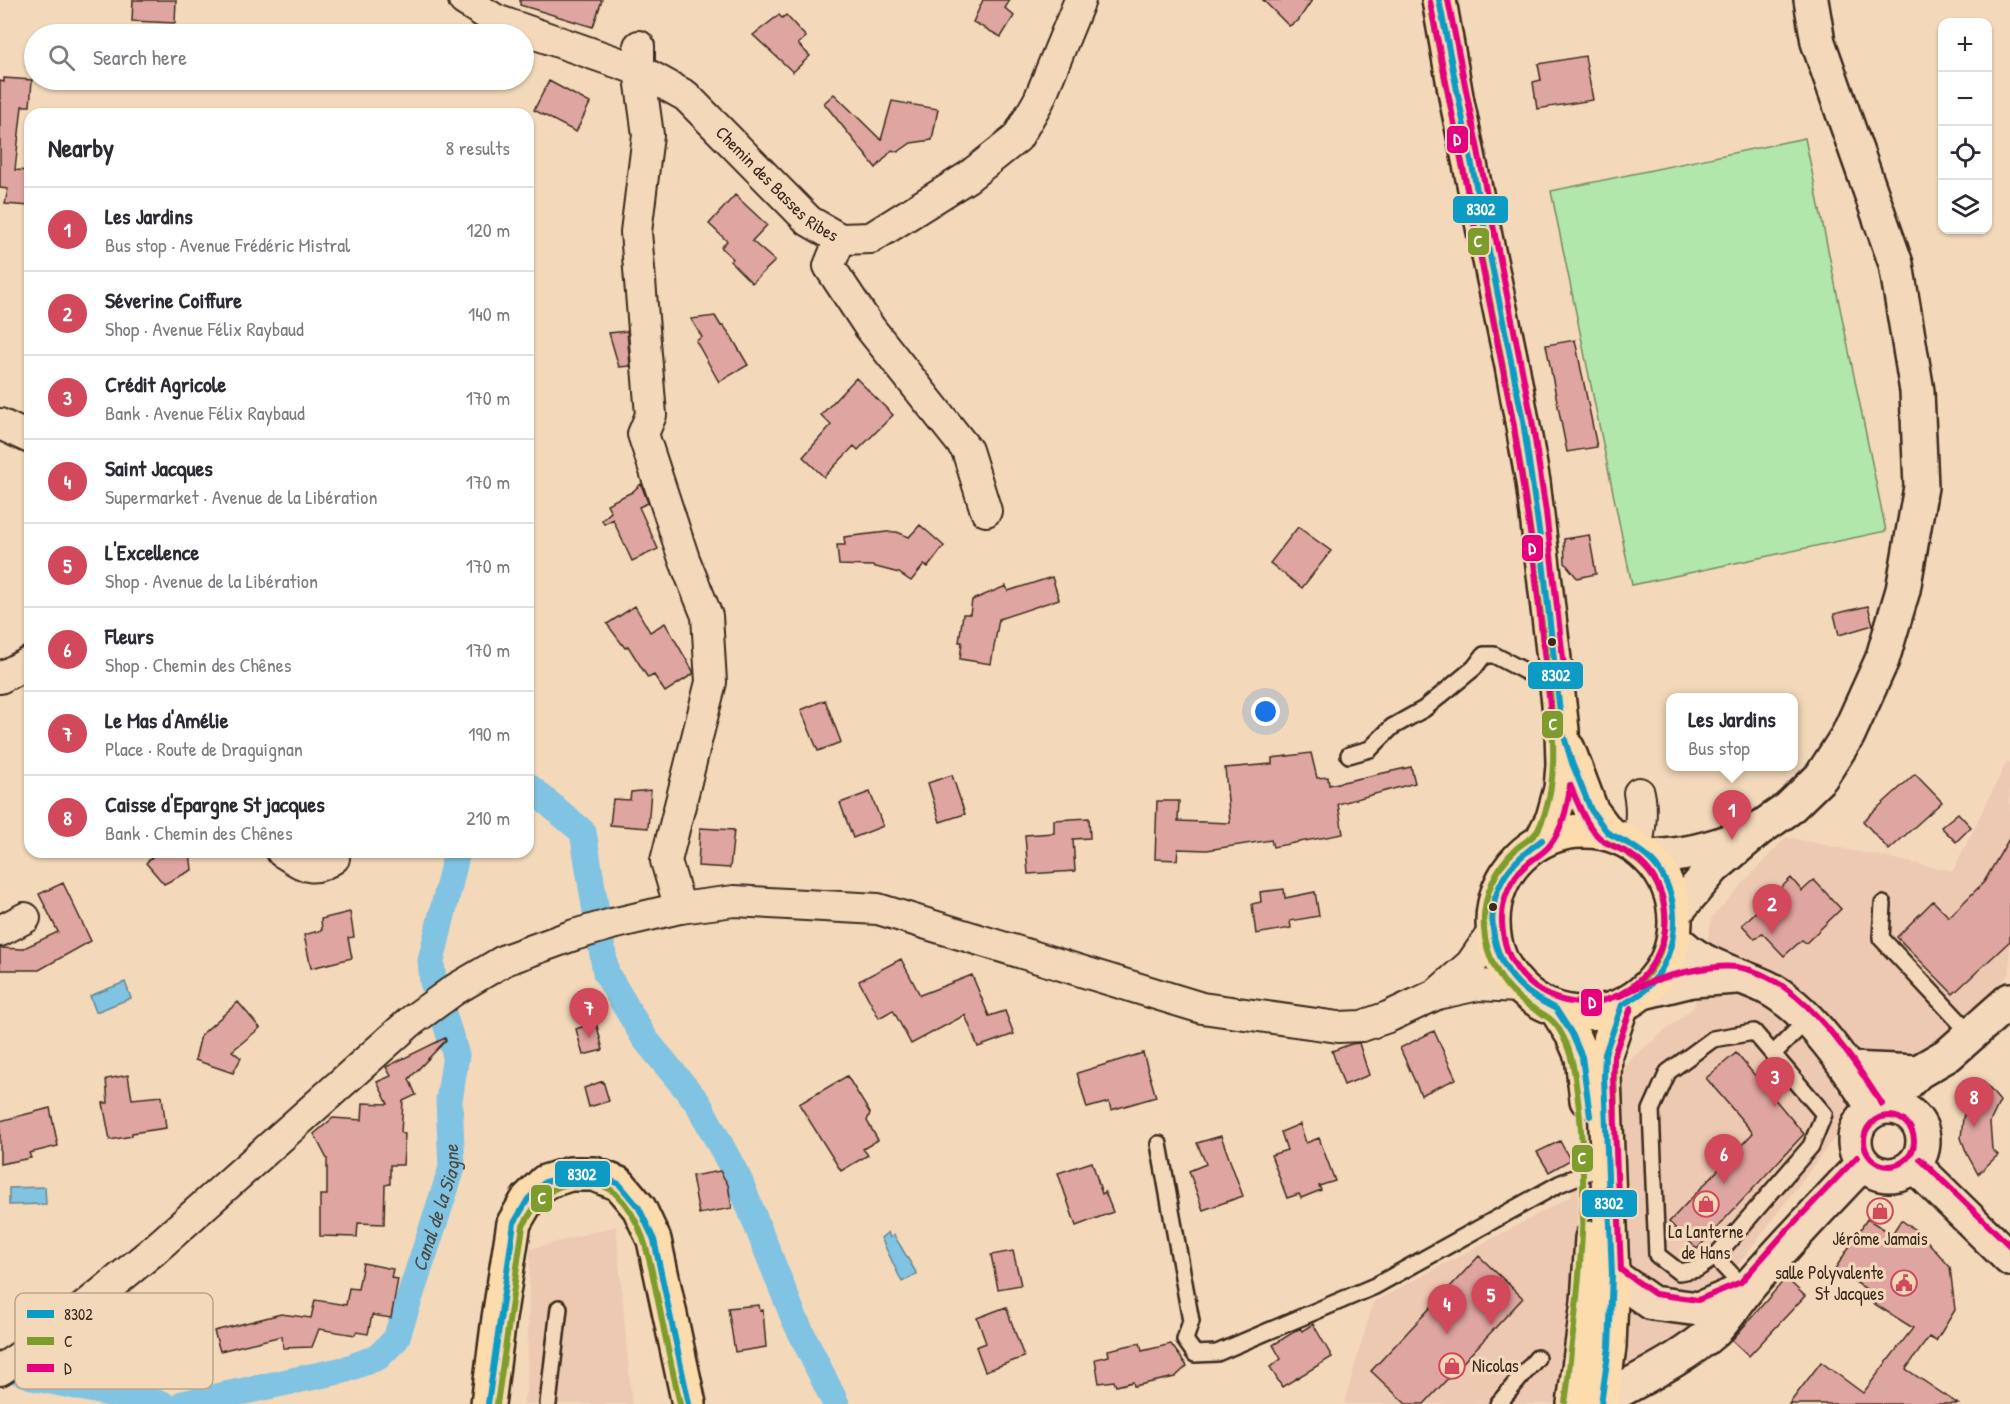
<!DOCTYPE html>
<meta charset="utf-8">
<style>
:root{--surface:#fff;--page:#f2f2f3;--text:#2b2b33;--muted:#7c7c81;--line:#e1e1e2;--accent:#d1495b}
body{margin:0;font-family:"Patrick Hand",sans-serif;background:var(--page);color:var(--text)}
.controls{position:absolute;right:18px;top:18px;display:grid;overflow:hidden;border-radius:12px;box-shadow:0 2px 4px #0004}
.controls button{width:54px;height:54px;display:grid;place-items:center;padding:0;border:0;border-bottom:2px solid var(--line);background:var(--surface);color:var(--text);font:30px sans-serif}
.you{position:absolute;left:1266px;top:712px;width:21px;height:21px;margin:-15px;border:4px solid #fff;border-radius:50%;background:#1a73e8;box-shadow:0 0 0 9px #1a73e833}
.badge{display:grid;place-items:center;width:39px;height:39px;border-radius:50%;background:var(--accent);color:#fff;font-size:20px;font-weight:700}
.pin{position:absolute;translate:-50% -50px;filter:drop-shadow(0 2px 3px #0008)}
.pin::after{content:'';position:absolute;top:32px;width:21px;height:18px;background:inherit;clip-path:polygon(0 0,100% 0,50% 100%)}
.popup{position:absolute;left:1666px;top:693px;width:132px;height:78px;box-sizing:border-box;display:grid;place-content:center;border-radius:12px;background:var(--surface);filter:drop-shadow(0 2px 4px #0005);font-size:20px;white-space:nowrap;color:var(--muted)}
.popup b{font-size:22px;color:var(--text)}
.popup::after{content:'';position:absolute;left:50%;top:100%;margin-left:-12px;border:12px solid transparent;border-top-color:var(--surface)}
.list{margin:0;padding:0;list-style:none}
h2{display:flex;justify-content:space-between;align-items:center;height:78px;margin:0;padding:0 24px;font-size:26px}
h2 small{font-size:20px;font-weight:400;color:var(--muted)}
.list li{display:grid;grid-template-columns:39px 1fr auto;gap:18px;align-items:center;box-sizing:border-box;height:84px;padding:0 24px;border-top:2px solid var(--line)}
.list b{display:block;font-size:22px;white-space:nowrap}
.list p{margin:0;font-size:20px;white-space:nowrap;color:var(--muted)}
.list em{font-size:20px;font-style:normal;color:var(--muted)}
.icon{flex:none;width:33px;height:33px;fill:none;stroke:currentColor;stroke-width:2;stroke-linecap:round;stroke-linejoin:round}
.map{position:relative;flex:none;width:2010px;height:1404px;overflow:hidden}
.search{position:absolute;background:var(--surface);box-shadow:0 2px 4px #0004;left:24px;top:24px;width:510px;height:66px;display:flex;align-items:center;gap:15px;box-sizing:border-box;padding:0 21px;border-radius:33px;color:var(--muted);font-size:22px}
.panel{position:absolute;background:var(--surface);box-shadow:0 2px 4px #0004;left:24px;top:108px;width:510px;height:750px;border-radius:18px}
.map>svg:first-child{display:block}
</style>
<div class="map">
<svg width="2010" height="1404" viewBox="0 0 2010 1404">
<rect width="100%" height="100%" fill="#f3d9ba"/>
<filter id="ink" filterUnits="userSpaceOnUse"><feTurbulence type="fractalNoise" baseFrequency=".0167" numOctaves="2"/><feDisplacementMap in="SourceGraphic" scale="12" xChannelSelector="R" yChannelSelector="G"/><feConvolveMatrix kernelMatrix="1 2 1 2 8 2 1 2 1" color-interpolation-filters="sRGB"/></filter>
<g filter="url(#ink)">
<!-- built -->
<path fill="#edc9b2" d="M2007,761L2010,763V973L1969,1015L1832,1141L1633,1404H1344L1373,1302L1570,1197L1628,1061L1694,1007L1712,917L1786,837L1953,871Z
M616,1226L632,1404H523L527,1387L530,1249Z"/>
<!-- green -->
<path fill="#b1e7aa" stroke="#768864" stroke-width="1.5" d="M1805,138L1886,531L1632,585L1551,191Z"/>
<!-- water -->
<path fill="#81c3e2" stroke="#658694" stroke-width="1.5" d="M125,982L131,998L96,1012L90,996Z
M45,1187L46,1204L9,1205V1188Z
M888,1232L890,1238L894,1235L917,1274L902,1282L881,1238Z"/>
<g fill="none" stroke-linecap="round" stroke-linejoin="round">
<!-- canal -->
<g stroke="#81c3e2" stroke-width="27">
<path d="M528,786L583,832L606,973L645,1039L698,1103L739,1180L794,1318L836,1404"/>
<path d="M0,1364L37,1378L162,1404"/>
<path id="s1" d="M183,1404L344,1370L378,1357L396,1339L452,1168L449,1101L456,1055L433,982L431,961L457,852"/>
</g>
</g>
<!-- building -->
<path fill="#dfa5a0" stroke="#3b2a1e" stroke-width="1.5" d="M133,0H176L175,23L132,21Z
M520,0H602L593,27L520,5Z
M983,0H1010L1005,8L1014,16L1001,37L973,22Z
M1263,0H1312L1298,21L1289,26Z
M779,15L782,18L786,15L806,37L798,44L810,56L793,72L753,35Z
M1585,56L1593,100L1537,109L1533,82L1541,80L1538,64Z
M4,78L32,80L30,106H22L15,170L30,171V206L5,204L8,189L0,188V81L4,82Z
M549,81L590,103L576,132L534,110Z
M834,94L881,140L892,101L938,109L932,140L911,143L898,152L892,150L876,168L824,103Z
M735,195L767,225L752,241L775,261L752,283L730,261L733,259L721,247L727,241L709,224Z
M715,316L721,326L723,325L731,336L748,365L719,382L696,341L702,337L691,319Z
M627,331L630,366L619,367L609,333Z
M1575,340L1597,447L1567,452L1546,345Z
M856,378L893,415L858,450L854,446L824,477L803,457L831,425L821,415Z
M641,484L648,503L639,507L658,549L632,561L613,520L614,519L604,524L602,520L611,512L607,504L632,492Z
M920,525L944,546L928,567L924,565L911,581L899,573L872,566L839,565L837,545H845L844,537L887,532H897L909,537Z
M1298,527L1331,551L1302,588L1270,563Z
M1589,535L1596,574L1577,578L1565,563L1564,539Z
M1052,577L1059,599L999,619L991,664L960,659L962,642H959L963,614H970L972,600L1006,586L1008,591Z
M635,606L650,632L665,623L693,671V674L665,692L654,675L648,678L628,646L625,648L607,624Z
M1868,606L1873,625L1839,635L1834,614Z
M825,700L841,742L818,751L801,710Z
M1311,753L1317,778L1328,777L1329,785L1411,767L1415,783L1338,804L1343,834L1273,847L1271,840L1207,850L1178,849L1177,860L1155,859L1157,801H1179L1178,821L1230,823L1225,768L1272,764V758Z
M1915,774L1942,802L1889,850L1863,821Z
M952,775L965,814L940,822L928,783Z
M651,790L648,828L610,825L613,799L630,800L631,792Z
M870,792L883,826L853,838L840,803Z
M1958,813L1971,827L1956,842L1941,827Z
M1089,818L1090,838L1073,839L1075,871L1028,874L1025,835L1054,833V820Z
M700,828L734,830L730,868L698,866Z
M2010,837V941L1953,994L1897,937L1933,901L1949,917L1984,882Z
M157,852H190L192,870L164,884L146,863Z
M1791,878L1802,891L1814,880L1841,909L1806,943L1802,940L1784,956L1762,933L1755,939L1742,925Z
M63,883L91,941L39,970H0V948L22,949L58,932L39,894Z
M1284,889L1285,898L1315,892L1319,916L1290,921L1291,928L1256,934L1252,904L1261,902L1260,892Z
M350,912L354,937L348,938L352,958L311,968L304,935L322,930L321,919Z
M901,959L920,995L972,975L989,1016L1005,1011L1014,1034L978,1047L965,1015L911,1044L893,1010L879,1018L859,981Z
M238,1002L260,1028L232,1051L241,1058L233,1073L195,1060L201,1035Z
M596,1022L603,1050L583,1055L576,1029Z
M1434,1031L1456,1079L1421,1095L1400,1048Z
M445,1038L446,1040L409,1079L416,1095L403,1101L401,1133L405,1134L403,1165H390V1184L385,1185L384,1224L358,1223L357,1237L320,1236V1195H327V1159L314,1134L333,1118L362,1120L363,1103L388,1104L377,1082L391,1076L386,1067Z
M1359,1043L1369,1075L1344,1085L1332,1051L1351,1044Z
M1143,1053L1156,1097L1111,1110L1109,1102L1087,1108L1077,1073Z
M1736,1053L1804,1134L1697,1249L1669,1222L1753,1133L1706,1078Z
M128,1075L132,1099L162,1096L166,1128L132,1133V1136L110,1140L103,1103H108L106,1079Z
M847,1076L870,1113L867,1121L878,1140L863,1149L868,1155L841,1171L799,1104Z
M603,1081L609,1101L589,1107L584,1088Z
M1983,1081L2000,1101L1990,1122L1992,1149L1998,1155L1978,1174L1967,1154L1961,1138L1963,1118L1972,1088Z
M50,1108L58,1146L29,1153L31,1158L0,1164V1121Z
M1300,1124L1306,1143L1319,1138L1335,1181L1319,1186L1321,1190L1301,1198L1299,1194L1287,1198L1271,1155L1287,1150L1281,1132Z
M1221,1136L1243,1196L1203,1210L1189,1171L1206,1164L1197,1143Z
M1560,1141L1570,1160L1549,1172L1537,1152Z
M1092,1162L1102,1194L1105,1192L1113,1212L1076,1226L1058,1173Z
M720,1171L728,1185L732,1208L699,1214L692,1176Z
M1867,1219L1892,1234L1901,1220L1921,1234L1950,1267L1955,1310L1936,1341L1929,1337L1906,1369L1958,1404H1789L1821,1362L1863,1393L1913,1328L1873,1303L1877,1296L1835,1269Z
M1013,1251L1021,1285L998,1289L991,1255Z
M1479,1256L1523,1298L1424,1404H1406L1371,1371Z
M363,1263L393,1269L391,1278L398,1279L391,1318L372,1315L368,1334L356,1332L355,1335L319,1329L312,1347L283,1348L282,1336L220,1351L214,1331L281,1314L311,1318L315,1300L346,1305L349,1288L358,1289Z
M1786,1278L1805,1296L1749,1356L1732,1340Z
M759,1305L760,1311L763,1310L766,1347L735,1352L728,1308Z
M1006,1307L1024,1357L985,1371L976,1347L986,1343L977,1318Z
M122,1315L128,1323L81,1370L50,1364Z
M1313,1324L1332,1357L1282,1387L1270,1367L1281,1359L1273,1345L1300,1328L1302,1331Z
M1140,1343L1142,1351L1171,1344L1187,1366L1175,1377L1134,1386L1133,1382L1116,1386L1114,1381L1099,1383L1095,1359L1109,1356L1108,1350Z"/>
<g fill="none" stroke-linecap="round" stroke-linejoin="round">
<!-- lane casing -->
<g stroke="#3b2a1e" stroke-width="20">
<path id="lane" d="M1349,755L1370,749L1392,727L1424,709L1474,668L1484,655H1494L1557,688
M1883,904L1881,938L1971,1034
M1754,1032L1824,1114L1811,1146L1715,1257L1697,1269L1679,1272L1657,1255L1651,1110L1668,1072L1713,1039Z
M1773,1054L1807,1020
M1159,1144L1191,1321L1185,1340L1195,1354L1217,1353L1375,1286L1559,1184L1593,1170L1609,1167
M1715,1257L1746,1290
M548,1404L559,1308
M1498,1404L1537,1358"/>
</g>
<!-- street casing -->
<g stroke="#3b2a1e" stroke-width="34">
<g id="street">
<path id="s2" d="M464,0L496,20L639,70L686,96L809,221L840,239L871,238L968,177L1017,138L1039,100L1080,0"/>
<path d="M639,46V70L648,135L636,232L651,415L643,434L684,559L707,616L711,682L666,861L680,908"/>
<path d="M840,239L829,266L870,328L967,450L986,511"/>
<path d="M0,424L30,438"/>
<path d="M0,678L30,662"/>
<path d="M1637,847C1640,829 1643,811 1639,793"/>
<path d="M282,852C305,865 310,874 334,858L333,852"/>
<path d="M0,931L25,918"/>
<path d="M1439,992L1471,964L1493,932"/>
<path d="M0,1370L39,1344L153,1251L410,1022L454,990L505,960L574,935L612,924L680,908L734,901L878,909L1202,1008L1338,1027L1362,1026L1388,1017L1437,994L1478,985L1519,987"/>
</g>
</g>
<!-- secondary casing -->
<g stroke="#3b2a1e" stroke-width="38">
<path id="secondary" d="M1649,857C1679,856 1712,849 1740,837
M1675,913L1713,868L1759,829L1788,809L1821,777L1848,735L1882,660L1903,590L1921,487L1917,391L1896,264L1818,42L1811,0
M1674,938C1701,967 1732,971 1766,987C1809,1008 1849,1069 1874,1109
M1643,992L1692,980L1736,977
M1849,1069L1918,1072
M1884,1106L1918,1072L1949,1054L2010,1000
M1855 1141a34 34 0 1 1 68 0a34 34 0 1 1-68 0Z
M1914,1165L2010,1259
M1612,1275L1652,1303L1699,1309L1744,1290
M1601,1401C1639,1379 1681,1360 1714,1331C1728,1318 1738,1299 1751,1284C1787,1243 1825,1203 1863,1163"/>
</g>
<!-- primary casing -->
<g stroke="#3b2a1e" stroke-width="38">
<path id="primary" d="M1439,0L1457,102L1512,366L1533,482L1552,642L1562,730L1563,765L1561,789L1553,818L1542,840
M1568,749L1591,810L1608,833
M1493 922a91 91 0 1 1 182 0a91 91 0 1 1-182 0Z
M1556,1009L1572,1034L1582,1057L1587,1100
M488,1404L499,1318L514,1223L528,1199L545,1182L570,1174H594L619,1184L639,1208L654,1240L689,1404
M1574,1404L1588,1302L1592,1238
M1601,1404L1609,1347L1612,1275L1604,1077L1605,1054L1622,1005"/>
</g>
<!-- lane -->
<use href="#lane" stroke="#f3d9ba" stroke-width="15"/>
<!-- street -->
<use href="#street" stroke="#f3d9ba" stroke-width="30"/>
<!-- secondary -->
<use href="#secondary" stroke="#f3d9ba" stroke-width="33"/>
<!-- primary -->
<use href="#primary" stroke="#fcdcac" stroke-width="33"/>
<!-- bus-1 casing -->
<g stroke="#f3d9ba" stroke-width="10">
<path id="bus-1" d="M1439,0L1523,421L1541,544L1562,730L1572,763L1591,810L1608,833
M1608,833C1626,842 1644,851 1657,867C1684,904 1678,958 1645,990C1639,996 1630,1000 1622,1005
M1542,840C1527,851 1512,863 1503,879C1482,916 1494,963 1524,989C1534,998 1545,1003 1556,1009
M1556,1009L1572,1034L1582,1057L1590,1116
M488,1404L514,1223L528,1199L545,1182L570,1174H594L619,1184L639,1208L654,1240L689,1404
M1601,1404L1609,1347L1612,1275L1604,1077L1605,1054L1622,1005"/>
</g>
<!-- bus-2 casing -->
<g stroke="#f3d9ba" stroke-width="10">
<path id="bus-2" d="M1430,2C1467,200 1516,396 1539,597C1544,645 1553,695 1553,744C1554,773 1551,804 1538,830C1533,839 1523,842 1516,849C1494,869 1482,899 1484,929C1486,955 1499,982 1520,999C1543,1018 1553,1012 1566,1043C1575,1064 1576,1087 1579,1108C1588,1190 1581,1270 1571,1351C1569,1368 1568,1385 1565,1402
M1604,841C1621,849 1637,857 1649,872C1674,904 1669,954 1641,982C1634,989 1625,993 1618,997
M1615,1114L1614,1055L1631,1008
M497,1404L523,1226C537,1201 549,1183 581,1183C592,1183 606,1185 615,1193C647,1223 651,1270 660,1310C666,1342 673,1373 680,1404"/>
</g>
<!-- bus-3 casing -->
<g stroke="#f3d9ba" stroke-width="10">
<path id="bus-3" d="M1448,0L1532,420L1546,512L1564,667
M1430,2L1513,421L1532,545L1553,732
M1570,785C1578,803 1586,827 1602,840C1611,847 1624,849 1634,857C1666,880 1674,924 1656,958C1615,1034 1505,1008 1502,922C1501,901 1510,879 1526,865C1534,858 1544,853 1550,845C1563,828 1568,805 1570,785Z
M1618,997C1641,984 1664,976 1690,971C1705,968 1721,965 1736,967C1799,975 1850,1055 1882,1104
M1631,1008L1614,1056L1613,1077L1621,1270L1655,1294L1698,1300L1741,1282L1788,1229L1857,1157
M1864 1141a25 25 0 1 1 50 0a25 25 0 1 1-50 0Z
M1920,1159L2010,1246"/>
</g>
<!-- bus-1 -->
<use href="#bus-1" stroke="#0c9bc4" stroke-width="6"/>
<!-- bus-2 -->
<use href="#bus-2" stroke="#7e9c2c" stroke-width="6"/>
<!-- bus-3 -->
<use href="#bus-3" stroke="#e5007d" stroke-width="6"/>
</g>
</g>
<!-- icons -->
<defs>
<g id="shop-ring" transform="scale(1.35)"><circle r="9.5" fill="#f3d9ba" stroke="#d1495b" stroke-width="1.5"/><path d="M-5-2.5h2.3a2.7 3.5 0 0 1 5.4 0H5L5.5 6h-11ZM-1.5-2.5h3a1.5 2.3 0 0 0-3 0Z" fill="#d1495b"/></g>
<g id="civic-ring" transform="scale(1.35)"><circle r="9.5" fill="#f3d9ba" stroke="#d1495b" stroke-width="1.5"/><path d="M-.6-6.5H3V-4.5H.6V-3L4-1V1h2V6H-6V1h2V-1L-.6-3ZM-1.2 2.5V6h2.4V2.5Z" fill="#d1495b"/></g>
</defs>
<g fill-rule="evenodd">
<use href="#shop-ring" x="1706" y="1204"/>
<use href="#shop-ring" x="1880" y="1211"/>
<use href="#civic-ring" x="1904" y="1283"/>
<use href="#shop-ring" x="1452" y="1366"/>
</g>
<!-- markers -->
<g fill="#3b2a1e" stroke="#f3d9ba" stroke-width="2">
<circle cx="1552" cy="642" r="5"/>
<circle cx="1493" cy="907" r="5"/>
</g>
<g text-anchor="middle" stroke-width="6" stroke-linejoin="round" paint-order="stroke">
<!-- street labels -->
<g font-size="18" fill="#3b2a1e" stroke="#f3d9ba">
<text dy="6" stroke="none"><textPath href="#s2" startOffset="370">Chemin des Basses Ribes</textPath></text>
</g>
<!-- poi labels -->
<g font-size="18" fill="#3b2a1e" stroke="#f3d9ba">
<text x="1706" y="1238">La Lanterne<tspan x="1706" dy="21">de Hans</tspan></text>
<text x="1880" y="1245">Jérôme Jamais</text>
<text x="1884" y="1279" text-anchor="end">salle Polyvalente<tspan x="1884" dy="21">St Jacques</tspan></text>
<text x="1472" y="1372" text-anchor="start">Nicolas</text>
</g>
<!-- water labels -->
<g font-size="20" font-style="italic" fill="#494945" stroke="#f3d9ba">
<text dy="7" stroke="none"><textPath href="#s1" startOffset="364">Canal de la Siagne</textPath></text>
</g>
</g>
<!-- legend -->
<rect x="15" y="1293" width="198" height="96" rx="9" fill="#f3d9ba" stroke="#bca48b" stroke-width="1.5"/>
<rect x="27" y="1310" width="27" height="8" fill="#0c9bc4"/>
<rect x="27" y="1337" width="27" height="8" fill="#7e9c2c"/>
<rect x="27" y="1364" width="27" height="8" fill="#e5007d"/>
<g font-size="16" fill="#3b2a1e">
<text x="64" y="1320">8302</text>
<text x="64" y="1347">C</text>
<text x="64" y="1374">D</text>
</g>
<g stroke="#f3d9ba" stroke-width="2">
<rect x="1446" y="125" width="23" height="29" rx="6" fill="#e5007d"/>
<rect x="1452" y="195" width="57" height="29" rx="6" fill="#0c9bc4"/>
<rect x="1467" y="227" width="23" height="29" rx="6" fill="#7e9c2c"/>
<rect x="1521" y="534" width="23" height="28" rx="6" fill="#e5007d"/>
<rect x="1527" y="661" width="57" height="29" rx="6" fill="#0c9bc4"/>
<rect x="1541" y="710" width="23" height="29" rx="6" fill="#7e9c2c"/>
<rect x="1580" y="988" width="23" height="29" rx="6" fill="#e5007d"/>
<rect x="1571" y="1144" width="23" height="29" rx="6" fill="#7e9c2c"/>
<rect x="554" y="1160" width="57" height="28" rx="6" fill="#0c9bc4"/>
<rect x="530" y="1184" width="23" height="29" rx="6" fill="#7e9c2c"/>
<rect x="1581" y="1189" width="57" height="29" rx="6" fill="#0c9bc4"/>
</g>
<g font-size="16" text-anchor="middle" font-weight="bold" fill="#fff">
<text x="1457" y="145">D</text>
<text x="1481" y="215">8302</text>
<text x="1478" y="247">C</text>
<text x="1532" y="554">D</text>
<text x="1556" y="681">8302</text>
<text x="1553" y="730">C</text>
<text x="1592" y="1008">D</text>
<text x="1582" y="1164">C</text>
<text x="582" y="1180">8302</text>
<text x="542" y="1204">C</text>
<text x="1609" y="1209">8302</text>
</g>
</svg>
<div class="controls">
<button>+</button>
<button>−</button>
<button><svg class="icon" aria-label="locate" viewBox="0 0 24 24"><circle cx="12" cy="12" r="6"/><path d="M12 2v4M12 18v4M2 12h4M18 12h4"/></svg></button>
<button><svg class="icon" aria-label="layers" viewBox="0 0 24 24"><path d="M12 4l9 5-9 5-9-5zM3 14l9 5 9-5"/></svg></button>
</div>
<div class="you"></div>
<div class="pin badge" style="left:1732px;top:840px">1</div>
<div class="popup"><b>Les Jardins</b>Bus stop</div>
<div class="pin badge" style="left:1772px;top:934px">2</div>
<div class="pin badge" style="left:1775px;top:1107px">3</div>
<div class="pin badge" style="left:1447px;top:1334px">4</div>
<div class="pin badge" style="left:1491px;top:1325px">5</div>
<div class="pin badge" style="left:1724px;top:1184px">6</div>
<div class="pin badge" style="left:589px;top:1038px">7</div>
<div class="pin badge" style="left:1974px;top:1127px">8</div>
<div class="search"><svg class="icon" aria-label="search" viewBox="0 0 24 24"><circle cx="10" cy="10" r="6"/><path d="M15 15l6 6"/></svg>Search here</div>
<section class="panel">
<h2>Nearby<small>8 results</small></h2>
<ul class="list">
<li><span class="badge">1</span><div><b>Les Jardins</b><p>Bus stop · Avenue Frédéric Mistral</p></div><em>120 m</em></li>
<li><span class="badge">2</span><div><b>Séverine Coiffure</b><p>Shop · Avenue Félix Raybaud</p></div><em>140 m</em></li>
<li><span class="badge">3</span><div><b>Crédit Agricole</b><p>Bank · Avenue Félix Raybaud</p></div><em>170 m</em></li>
<li><span class="badge">4</span><div><b>Saint Jacques</b><p>Supermarket · Avenue de la Libération</p></div><em>170 m</em></li>
<li><span class="badge">5</span><div><b>L'Excellence</b><p>Shop · Avenue de la Libération</p></div><em>170 m</em></li>
<li><span class="badge">6</span><div><b>Fleurs</b><p>Shop · Chemin des Chênes</p></div><em>170 m</em></li>
<li><span class="badge">7</span><div><b>Le Mas d'Amélie</b><p>Place · Route de Draguignan</p></div><em>190 m</em></li>
<li><span class="badge">8</span><div><b>Caisse d'Epargne St jacques</b><p>Bank · Chemin des Chênes</p></div><em>210 m</em></li>
</ul>
</section>
</div>
